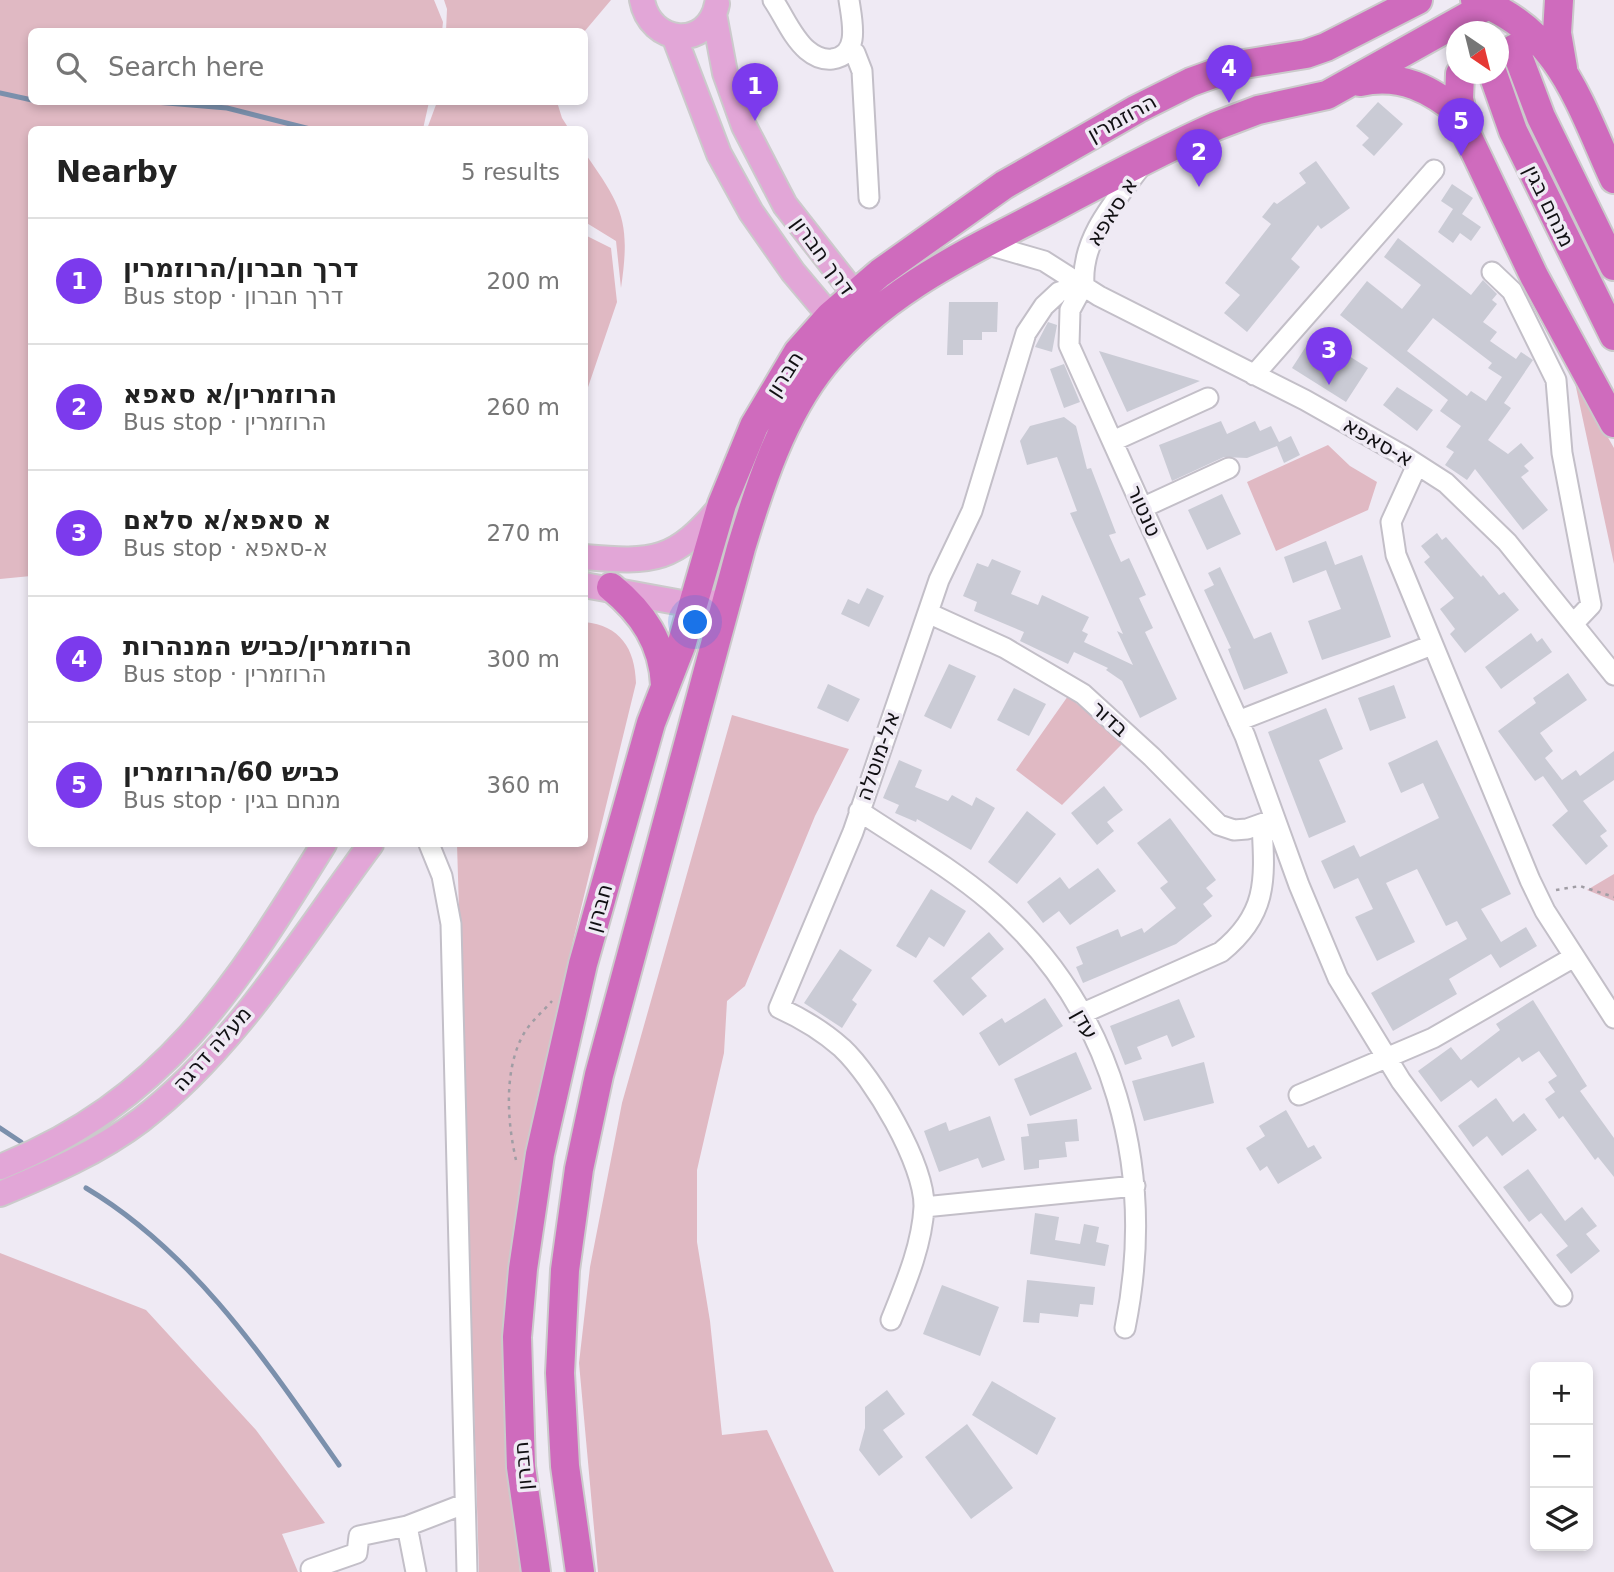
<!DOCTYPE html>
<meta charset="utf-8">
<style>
:root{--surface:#fff;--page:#f6f6f6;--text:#222;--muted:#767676;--line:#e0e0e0;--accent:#7c3aed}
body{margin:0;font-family:"DejaVu Sans",Heebo,sans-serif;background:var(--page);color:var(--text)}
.controls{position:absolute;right:21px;bottom:21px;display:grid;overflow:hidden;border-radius:10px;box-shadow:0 4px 10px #0003}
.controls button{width:63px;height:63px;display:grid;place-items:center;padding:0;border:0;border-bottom:2px solid var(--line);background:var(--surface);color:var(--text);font:35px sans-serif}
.compass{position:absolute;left:1446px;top:21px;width:63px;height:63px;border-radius:50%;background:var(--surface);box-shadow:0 4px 10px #0003;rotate:145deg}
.you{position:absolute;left:696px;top:623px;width:24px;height:24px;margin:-18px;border:5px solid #fff;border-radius:50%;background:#1a73e8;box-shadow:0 0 0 10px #1a73e833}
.badge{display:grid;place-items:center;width:46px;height:46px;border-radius:50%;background:var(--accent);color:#fff;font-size:23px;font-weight:700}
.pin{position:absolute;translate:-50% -58px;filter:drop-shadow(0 2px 4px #0008)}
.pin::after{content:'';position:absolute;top:37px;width:24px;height:21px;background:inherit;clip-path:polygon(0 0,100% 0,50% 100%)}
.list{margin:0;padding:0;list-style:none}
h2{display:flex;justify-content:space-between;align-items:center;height:91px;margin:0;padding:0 28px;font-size:30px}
h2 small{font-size:23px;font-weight:400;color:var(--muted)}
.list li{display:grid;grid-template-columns:46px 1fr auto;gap:21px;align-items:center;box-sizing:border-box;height:126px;padding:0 28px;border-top:2px solid var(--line)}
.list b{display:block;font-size:26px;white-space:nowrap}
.list p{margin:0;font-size:23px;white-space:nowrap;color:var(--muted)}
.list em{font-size:23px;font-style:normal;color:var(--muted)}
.icon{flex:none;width:38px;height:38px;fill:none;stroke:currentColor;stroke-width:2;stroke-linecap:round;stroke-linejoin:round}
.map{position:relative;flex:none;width:1614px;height:1572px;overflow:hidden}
.search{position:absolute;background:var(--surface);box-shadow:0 4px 10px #0003;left:28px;top:28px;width:560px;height:77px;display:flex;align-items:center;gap:18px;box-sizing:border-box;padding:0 24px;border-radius:10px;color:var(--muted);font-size:26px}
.panel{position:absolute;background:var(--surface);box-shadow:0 4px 10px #0003;left:28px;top:126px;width:560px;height:721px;border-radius:10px}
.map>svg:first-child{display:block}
</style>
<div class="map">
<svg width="1614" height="1572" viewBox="0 0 1614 1572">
<rect width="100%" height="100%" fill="#efeaf4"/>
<!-- green -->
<path fill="#e0b9c3" d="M0,0H434L443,22L442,32H32V102H429L423,129L32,130L31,576L0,579Z
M444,0H611L584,32L446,31L447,9Z
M437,102H557L562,118L569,129H427Z
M584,152C622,206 631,220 621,288L616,241L585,222Z
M585,235L611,248L617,302L585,396Z
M1574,378L1614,448V564Z
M1328,445L1350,466L1377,482L1368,510L1276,551L1247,482Z
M585,622C620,626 635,648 636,683L573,941L516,1232L505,1339L520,1572H479L457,844H584Z
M1068,696L1123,743L1062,805L1016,770Z
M732,715L849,749L815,816L745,986L727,1001L724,1053L697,1170V1242L710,1321L722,1435L767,1430L834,1572H598L579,1363L590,1267L622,1103Z
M1614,874V901L1587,890Z
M0,1253L146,1310L256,1430L325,1523L282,1534L298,1572H0Z"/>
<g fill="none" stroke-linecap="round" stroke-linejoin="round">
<!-- stream -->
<path stroke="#7b90ac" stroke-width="5" d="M0,93L32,100
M65,102H78
M155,102L227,108L314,130
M0,1128L21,1142
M86,1188C195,1253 268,1364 339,1465"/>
</g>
<!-- building -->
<path fill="#cacbd5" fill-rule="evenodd" d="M1378,102L1403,124L1374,156L1362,145L1369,138L1356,126Z
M1316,161L1350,208L1321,229L1318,225L1291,259L1300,267L1247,332L1224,313L1240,295L1225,283L1271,224L1262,217L1274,202L1277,204L1306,183L1299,173Z
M1452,184L1473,198L1462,214L1481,227L1471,241L1460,233L1453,243L1438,232L1453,209L1441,201Z
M1398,238L1471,295L1483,280L1497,294L1492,300L1497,304L1483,322L1497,332L1490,341L1516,359L1521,352L1533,360L1504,403L1511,408L1488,440L1508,454L1521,443L1534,458L1524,466L1529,471L1521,477L1548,510L1523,530L1475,469L1467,480L1445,465L1454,452L1446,447L1461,426L1440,411L1448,400L1340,315L1367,281L1402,309L1421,285L1384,257ZM1433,318L1492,363L1488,368L1502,377L1486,401L1471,391L1467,396L1407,351Z
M949,302H998L997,332H982V340H963V355H947Z
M1048,322L1057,325L1052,352L1035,347Z
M1314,334L1368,368L1346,402L1292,368Z
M1099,351L1200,381L1127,412Z
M1064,364L1080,402L1064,408L1050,369Z
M1397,387L1433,410L1417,431L1383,405Z
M1064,417L1076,426L1087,469L1091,468L1116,533L1109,535L1121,562L1129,558L1146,595L1139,598L1153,628L1145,632L1177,699L1140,718L1122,681L1106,670L1108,668L1074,652L1068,664L1020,641L1024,632L974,611L977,602L963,596L977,563L988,567L992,559L1021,571L1011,594L1038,605L1042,595L1089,617L1082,631L1088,634L1084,642L1133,665L1117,631L1123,634L1070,513L1077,511L1057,457L1027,465L1020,441L1030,426Z
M1221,421L1227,434L1255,421L1260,431L1271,426L1279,442L1291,436L1300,455L1284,463L1277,446L1247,458L1224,457L1172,481L1159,445Z
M1222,494L1241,534L1207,550L1188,510Z
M1437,533L1442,540L1446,537L1481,577L1483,575L1499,595L1504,592L1519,610L1465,653L1450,634L1455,629L1440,609L1454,598L1424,562L1430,557L1421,546Z
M1326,541L1335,565L1362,555L1391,637L1322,660L1308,621L1341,609L1326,570L1293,583L1284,557Z
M1220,567L1254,639L1271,632L1288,673L1244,690L1228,649L1231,648L1204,590L1214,585L1208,573Z
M867,588L884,596L869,627L841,614L848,599L859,604Z
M1531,633L1537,642L1542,638L1552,652L1501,689L1485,667Z
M949,664L976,676L951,729L924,716Z
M1568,673L1587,700L1540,733L1553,751L1545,758L1562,780L1576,770L1580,776L1614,751V780L1583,801L1607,831L1600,836L1608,846L1586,865L1552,825L1568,811L1543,776L1535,781L1498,731L1536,703L1533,698Z
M828,684L860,699L848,722L817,708Z
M1394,685L1406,718L1370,731L1358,698Z
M1014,688L1046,704L1029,736L997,720Z
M1326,708L1343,749L1319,760L1346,822L1309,838L1268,732Z
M1437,740L1511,894L1481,909L1501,942L1526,927L1537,946L1500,968L1491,954L1449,979L1457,994L1393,1031L1371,993L1467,939L1457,921L1446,926L1417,869L1386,883L1415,942L1377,961L1355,917L1373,909L1358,878L1334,889L1321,861L1354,845L1360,857L1439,818L1423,783L1401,793L1388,763Z
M899,760L922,770L915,787L948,801L952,795L972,806L976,797L995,808L971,850L917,819L916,822L895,813L899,805L883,798Z
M1104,786L1123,810L1107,822L1114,831L1097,845L1071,813Z
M1027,811L1056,834L1017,884L988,862Z
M1170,818L1216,880L1206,888L1213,896L1203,904L1212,916L1176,944L1083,983L1076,967L1083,964L1076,947L1118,929L1121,937L1142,928L1144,933L1176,908L1160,888L1168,882L1137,843Z
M1098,868L1116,891L1070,925L1059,911L1043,923L1027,902L1060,877L1069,889Z
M931,889L966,911L944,947L929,937L916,958L896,946Z
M989,932L1004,949L971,978L987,996L963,1016L933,981Z
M840,949L872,970L852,1000L857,1004L842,1028L804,1003Z
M1045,998L1063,1026L999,1066L979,1033L1002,1018L1005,1023Z
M1179,999L1195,1037L1172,1047L1167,1035L1137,1047L1142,1059L1125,1065L1110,1026Z
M1533,1000L1587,1086L1580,1091L1614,1138V1177L1598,1157L1595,1160L1563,1116L1559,1119L1545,1099L1555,1092L1548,1082L1557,1076L1539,1051L1522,1062L1519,1057L1478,1088L1471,1080L1441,1102L1418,1071L1451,1047L1461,1060L1500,1030L1496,1024Z
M1076,1052L1092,1089L1030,1116L1014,1079Z
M1204,1062L1214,1103L1144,1121L1132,1081Z
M1496,1098L1513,1122L1524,1113L1537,1130L1502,1156L1487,1136L1473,1147L1458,1126Z
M1286,1110L1308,1148L1314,1145L1322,1158L1278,1184L1267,1166L1260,1171L1246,1148L1265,1136L1259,1126Z
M990,1116L1005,1160L982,1168L978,1158L939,1172L924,1131L946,1122L949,1131Z
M1077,1119L1079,1141L1065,1142L1067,1157L1039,1160V1168L1024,1170L1021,1137L1029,1136L1027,1124Z
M1528,1169L1565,1221L1582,1207L1597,1226L1586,1234L1600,1251L1571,1274L1556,1255L1568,1246L1541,1213L1529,1222L1503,1187Z
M1035,1213L1059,1217L1055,1240L1080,1244L1084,1224L1099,1227L1096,1242L1109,1245L1105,1266L1030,1254Z
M1027,1280L1095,1287L1093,1305L1080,1304L1078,1317L1040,1313L1039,1323L1023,1322Z
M942,1285L999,1307L980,1356L923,1334Z
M992,1381L1056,1418L1037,1455L972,1415Z
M887,1390L905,1414L883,1430L903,1457L879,1476L859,1450L865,1428V1407Z
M967,1424L1013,1488L971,1519L925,1457Z"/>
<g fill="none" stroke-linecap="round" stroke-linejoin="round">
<!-- minor casing -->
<g stroke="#c3bfc8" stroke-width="23">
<path id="minor" d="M773,0C784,16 792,37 807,50C814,56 822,60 832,59C861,55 852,21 849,0
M850,49L855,53L862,71L869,198
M985,244L1044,261L1099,296L1305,400L1404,456L1446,483L1507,542L1614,675
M1492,272L1512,291L1556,380L1562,453L1591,605L1573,624
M1084,284L1070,310L1069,345L1245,736L1299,885L1338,978L1401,1081L1562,1296
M1084,284C1081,238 1116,200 1142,165
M1254,375L1434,170
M1113,441L1208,398
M1417,465L1391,522L1396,555L1530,880L1545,911L1614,1018
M1142,508L1229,468
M928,613L1005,648L1083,694L1152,757L1219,825L1234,830L1247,829L1275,819
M1238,721L1432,645
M859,811C904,841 950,867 991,902C1116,1010 1157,1171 1125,1328
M429,844L442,876L451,924L467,1572
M1081,1014L1221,952C1268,914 1265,880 1262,824
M1299,1095L1433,1038L1574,957
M924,1207L1135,1186
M891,1320C905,1285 922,1246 924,1207C925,1164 873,1077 842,1048C823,1031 801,1018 779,1008L853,832L939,580L972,511L1026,333L1044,306L1059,292L1084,284
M407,1526L464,1504
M312,1572L311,1569L357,1553L359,1536L407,1526L416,1572"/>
</g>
<!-- major casing -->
<g stroke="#cbcacb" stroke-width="28">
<path id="major" d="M642,0C650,45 708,50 717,4
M674,36L719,154L751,212L793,272L830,316L861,325L854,293L785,205L744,126L725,73L714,14
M584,557C654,563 675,562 722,505
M584,585L693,605L728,601
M0,1167C165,1101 235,987 324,844
M0,1194C48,1174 99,1152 141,1120C236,1047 300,939 371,844"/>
</g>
<!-- highway casing -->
<g stroke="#cbcacb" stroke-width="32">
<path id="highway" d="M1475,0C1559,29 1580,105 1614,179
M1559,0L1557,33L1563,68
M1515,48L1541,117L1614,266
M1460,74L1459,99L1468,137L1534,276L1614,423
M1493,74L1513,131L1614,336
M1360,82C1401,73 1431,89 1462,115
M611,587C643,613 663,643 665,685
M536,1572L521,1467L517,1337L523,1269L540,1154L583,964L651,723L681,646L722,504L754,426L798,352L830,316L880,273L1004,185L1137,109L1191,82L1238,65L1306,54L1326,47L1418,0
M580,1572L565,1466L560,1373L565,1270L579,1169L599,1075L741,548C760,485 782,416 824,364C881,293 966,253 1045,212C1102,182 1158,152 1216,126L1258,110L1327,95L1488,5"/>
</g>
<!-- path -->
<path stroke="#a09da4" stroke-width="2.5" stroke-dasharray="3.5 5" stroke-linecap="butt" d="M1556,890L1580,886L1614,897
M516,1160C507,1121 503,1066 526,1030C533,1020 543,1011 552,1001"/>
<!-- minor -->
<use href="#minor" stroke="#fff" stroke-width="19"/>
<!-- major -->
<use href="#major" stroke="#e2a6d7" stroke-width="24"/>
<!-- highway -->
<use href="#highway" stroke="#cf6bbd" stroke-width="28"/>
</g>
<g text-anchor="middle" stroke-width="7" stroke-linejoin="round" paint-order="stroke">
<!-- street labels -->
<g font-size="21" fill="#111013" stroke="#efeaf4">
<text transform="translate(1122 118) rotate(-29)" y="7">הרוזמרין</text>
<text transform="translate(1549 206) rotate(64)" y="7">מנחם בגין</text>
<text transform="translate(1112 212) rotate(-58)" y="7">א סאפא</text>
<text transform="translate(823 256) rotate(54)" y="7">דרך חברון</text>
<text transform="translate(785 374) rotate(-57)" y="7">חברון</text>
<text transform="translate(1378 442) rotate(30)" y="7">א-סאפא</text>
<text transform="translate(1144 511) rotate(66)" y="7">טנטור</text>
<text transform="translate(1110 719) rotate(42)" y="7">בדור</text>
<text transform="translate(878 756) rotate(-71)" y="7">אל-מוטלה</text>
<text transform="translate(599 908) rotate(-74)" y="7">חברון</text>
<text transform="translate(1085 1024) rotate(61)" y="7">עדן</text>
<text transform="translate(212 1049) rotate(-48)" y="7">מעלה דרגה</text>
<text transform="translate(523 1466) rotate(-95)" y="7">חברון</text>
</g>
</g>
</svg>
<div class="controls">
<button>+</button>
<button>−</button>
<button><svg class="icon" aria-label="layers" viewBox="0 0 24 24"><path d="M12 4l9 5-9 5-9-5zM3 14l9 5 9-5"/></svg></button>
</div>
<svg class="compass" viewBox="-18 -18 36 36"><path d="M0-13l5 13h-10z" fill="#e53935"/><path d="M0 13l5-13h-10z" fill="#767676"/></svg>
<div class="you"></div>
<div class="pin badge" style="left:755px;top:121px">1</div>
<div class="pin badge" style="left:1199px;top:187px">2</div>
<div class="pin badge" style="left:1329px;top:385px">3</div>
<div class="pin badge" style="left:1229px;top:103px">4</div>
<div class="pin badge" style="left:1461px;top:156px">5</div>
<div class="search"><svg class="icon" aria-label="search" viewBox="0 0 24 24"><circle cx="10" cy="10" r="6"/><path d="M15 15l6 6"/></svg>Search here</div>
<section class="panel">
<h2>Nearby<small>5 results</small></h2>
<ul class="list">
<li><span class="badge">1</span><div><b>דרך חברון/הרוזמרין</b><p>Bus stop · דרך חברון</p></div><em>200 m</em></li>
<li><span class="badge">2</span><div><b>הרוזמרין/א סאפא</b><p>Bus stop · הרוזמרין</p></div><em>260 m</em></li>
<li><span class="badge">3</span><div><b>א סאפא/א סלאם</b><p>Bus stop · א-סאפא</p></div><em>270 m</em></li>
<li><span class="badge">4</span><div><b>הרוזמרין/כביש המנהרות</b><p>Bus stop · הרוזמרין</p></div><em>300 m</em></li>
<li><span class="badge">5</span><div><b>כביש 60/הרוזמרין</b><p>Bus stop · מנחם בגין</p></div><em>360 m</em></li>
</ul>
</section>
</div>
